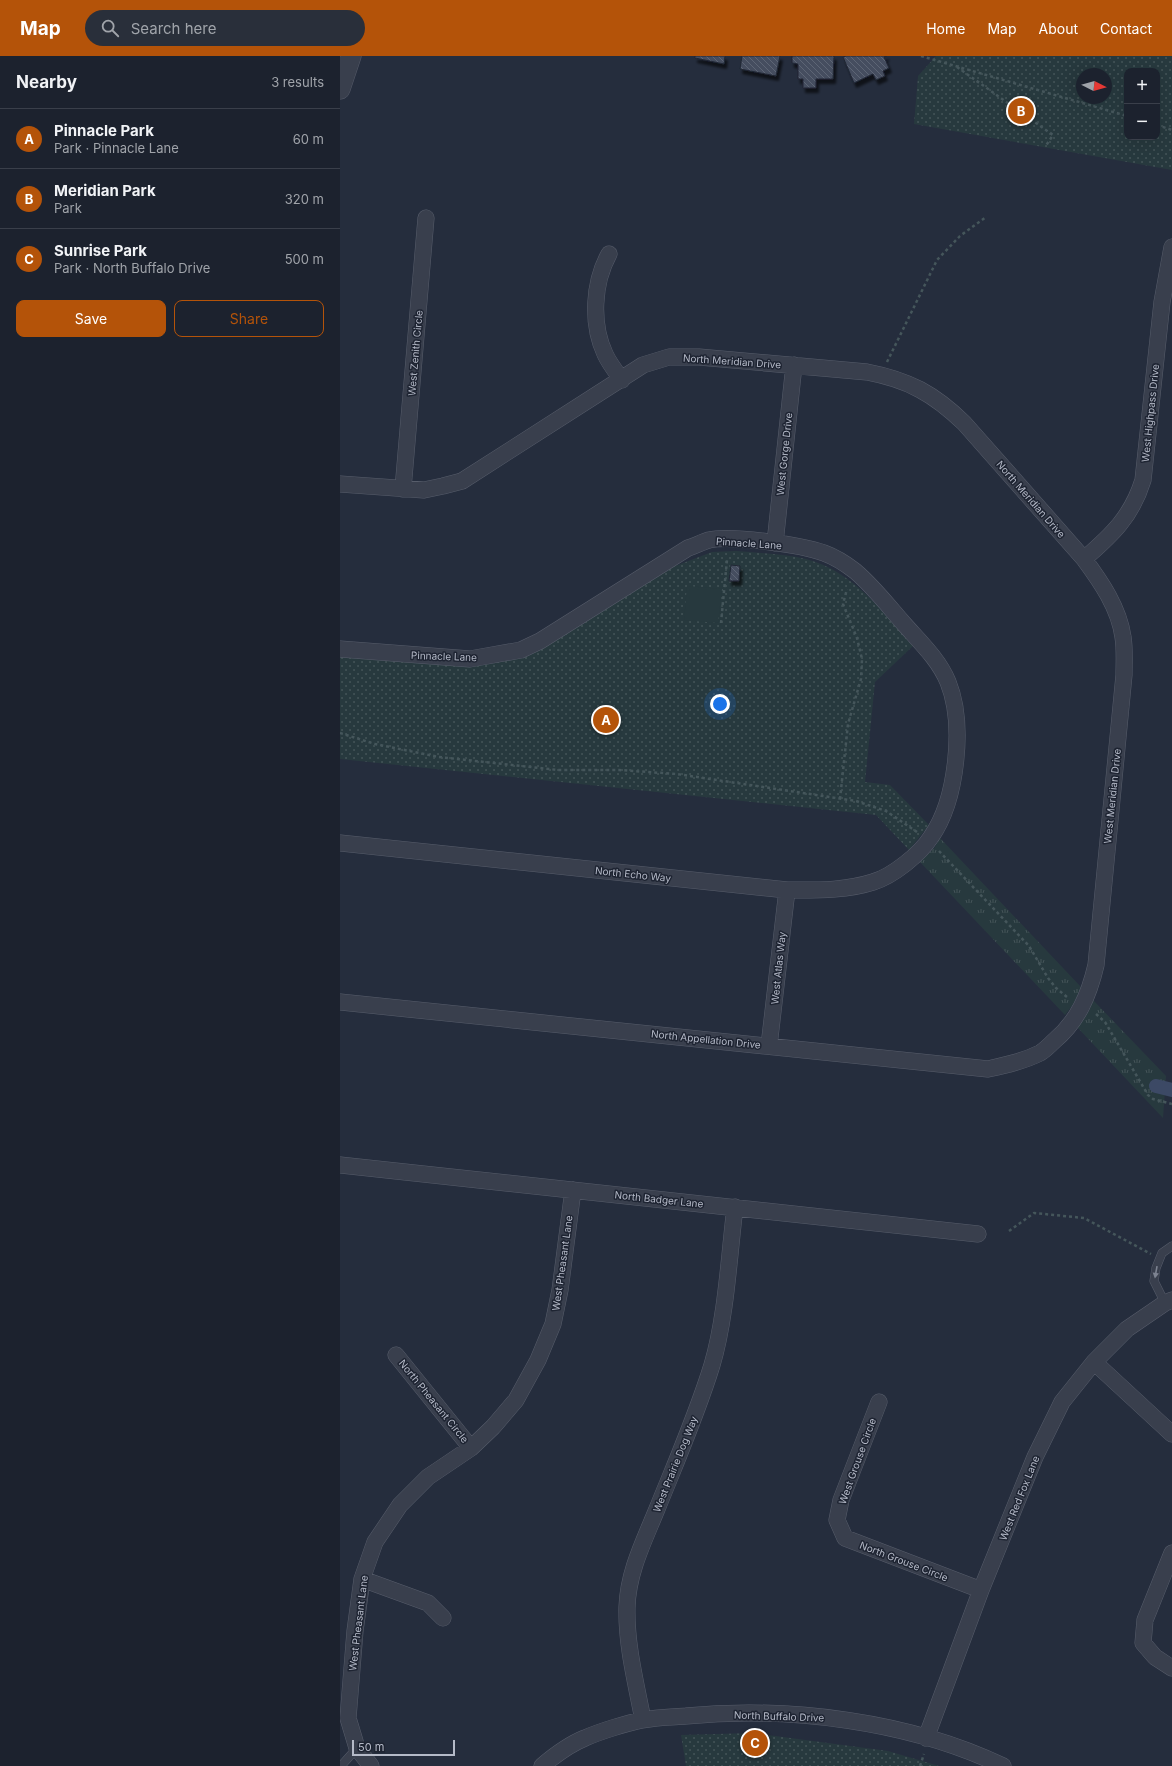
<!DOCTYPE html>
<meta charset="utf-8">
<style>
:root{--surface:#1c222e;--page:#292f3a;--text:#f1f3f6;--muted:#a0a4aa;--line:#3a3f4a;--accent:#b45309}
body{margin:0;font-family:Inter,sans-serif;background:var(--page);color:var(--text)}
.controls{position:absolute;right:12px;top:12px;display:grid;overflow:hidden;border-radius:8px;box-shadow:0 4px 16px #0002}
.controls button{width:36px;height:36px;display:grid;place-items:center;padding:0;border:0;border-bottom:1px solid var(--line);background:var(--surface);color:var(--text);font:20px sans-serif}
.compass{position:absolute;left:736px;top:12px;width:36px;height:36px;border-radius:50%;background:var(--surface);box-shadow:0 4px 16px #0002;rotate:96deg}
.scale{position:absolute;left:12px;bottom:10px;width:103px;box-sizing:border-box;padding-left:4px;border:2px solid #b5bac8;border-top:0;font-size:11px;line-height:14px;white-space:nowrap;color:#b5bac8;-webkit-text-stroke:3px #1e2432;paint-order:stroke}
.you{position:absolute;left:380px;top:648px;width:14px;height:14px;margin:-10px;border:3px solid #fff;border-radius:50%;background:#1a73e8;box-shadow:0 0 0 6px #1a73e833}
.badge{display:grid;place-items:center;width:26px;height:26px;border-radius:50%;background:var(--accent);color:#fff;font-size:13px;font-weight:700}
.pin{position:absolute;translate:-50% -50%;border:2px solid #fff;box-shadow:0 1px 4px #0006}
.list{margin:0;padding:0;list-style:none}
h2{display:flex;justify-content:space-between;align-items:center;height:52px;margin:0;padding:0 16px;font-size:17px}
h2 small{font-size:13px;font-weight:400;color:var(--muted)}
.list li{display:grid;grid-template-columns:26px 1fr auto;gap:12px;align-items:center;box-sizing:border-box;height:60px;padding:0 16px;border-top:1px solid var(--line)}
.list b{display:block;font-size:15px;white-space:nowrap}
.list p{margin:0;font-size:13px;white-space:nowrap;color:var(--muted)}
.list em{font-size:13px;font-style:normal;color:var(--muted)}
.actions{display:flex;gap:8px;padding:12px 16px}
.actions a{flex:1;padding:9px 0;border:1px solid var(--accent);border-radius:8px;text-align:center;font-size:14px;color:var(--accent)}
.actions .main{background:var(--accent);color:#fff}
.icon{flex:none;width:22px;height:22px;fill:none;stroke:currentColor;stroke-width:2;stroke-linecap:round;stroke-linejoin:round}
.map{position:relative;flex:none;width:832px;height:1710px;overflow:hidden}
header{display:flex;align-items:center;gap:24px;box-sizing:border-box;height:56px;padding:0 20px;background:var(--accent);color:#fff}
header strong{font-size:19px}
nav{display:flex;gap:22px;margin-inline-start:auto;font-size:14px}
.search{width:280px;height:36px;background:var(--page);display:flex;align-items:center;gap:10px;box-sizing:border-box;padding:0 14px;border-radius:22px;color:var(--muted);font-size:15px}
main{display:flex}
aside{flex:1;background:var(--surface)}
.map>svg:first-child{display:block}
</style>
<header>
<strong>Map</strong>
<div class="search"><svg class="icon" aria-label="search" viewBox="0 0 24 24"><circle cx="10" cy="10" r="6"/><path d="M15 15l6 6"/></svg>Search here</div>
<nav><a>Home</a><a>Map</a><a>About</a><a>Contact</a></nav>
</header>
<main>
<aside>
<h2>Nearby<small>3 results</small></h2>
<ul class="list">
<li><span class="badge">A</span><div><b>Pinnacle Park</b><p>Park · Pinnacle Lane</p></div><em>60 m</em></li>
<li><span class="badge">B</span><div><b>Meridian Park</b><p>Park</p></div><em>320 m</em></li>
<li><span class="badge">C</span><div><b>Sunrise Park</b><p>Park · North Buffalo Drive</p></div><em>500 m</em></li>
</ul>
<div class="actions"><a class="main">Save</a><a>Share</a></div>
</aside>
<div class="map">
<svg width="832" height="1710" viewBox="0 0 832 1710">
<defs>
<pattern id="grass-tufts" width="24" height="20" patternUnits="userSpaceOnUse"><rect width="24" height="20" fill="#27393e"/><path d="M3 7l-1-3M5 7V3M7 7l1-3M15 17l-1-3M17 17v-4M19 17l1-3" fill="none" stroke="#445458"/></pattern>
<pattern id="park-dots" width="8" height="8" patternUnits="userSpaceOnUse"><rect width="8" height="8" fill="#27393e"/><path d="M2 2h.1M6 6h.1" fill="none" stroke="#445458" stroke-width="1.8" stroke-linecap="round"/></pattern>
<pattern id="building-back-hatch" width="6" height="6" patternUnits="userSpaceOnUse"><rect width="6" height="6" fill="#444d5e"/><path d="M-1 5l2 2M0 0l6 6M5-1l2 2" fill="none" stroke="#5d6574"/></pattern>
<filter id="shadow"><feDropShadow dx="2.5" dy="4.5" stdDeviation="1" flood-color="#0009"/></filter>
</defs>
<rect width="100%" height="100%" fill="#252d3d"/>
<!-- grass -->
<path fill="url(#grass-tufts)" d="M600,782L741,931L734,947L725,959L580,806L595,791Z
M753,944L826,1020L823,1062L736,970L749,955Z"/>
<!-- park -->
<path fill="url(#park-dots)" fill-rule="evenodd" d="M596,0H832V114L574,68L578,20ZM787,15H817V81H787ZM742,18H766V42H742Z
M396,495C419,497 444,498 466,503C515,516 541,555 573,590L535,626L525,726L550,729L589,769L569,794L536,759L0,703V597L186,599L215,585L330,512L372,496Z
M413,1677L548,1695L599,1710H346L341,1679Z"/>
<!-- garden -->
<path fill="#27393e" d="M347,530L382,533L378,567L344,564Z"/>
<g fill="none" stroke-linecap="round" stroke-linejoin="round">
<!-- canal -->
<path stroke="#3c4965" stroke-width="14" d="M816,1030L832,1034"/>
</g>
<!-- building -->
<path fill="url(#building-back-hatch)" stroke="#202634" filter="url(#shadow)" d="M355,0H385L384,8L355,2Z
M402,0H440L436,20L400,13Z
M452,0H494L493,23H476V32H463V23H458V8L452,7Z
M506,0H547L544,1L549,12L543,15L545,20L536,24L533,18L514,27L503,1Z
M391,509L400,510L399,525H389Z"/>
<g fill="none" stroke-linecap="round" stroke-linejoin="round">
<!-- service casing -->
<g stroke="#575d6b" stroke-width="9">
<path id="service" d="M825,1247L814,1225L816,1212L822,1197L832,1190
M1,1710L17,1692"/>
</g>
<!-- minor casing -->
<g stroke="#575d6b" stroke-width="17">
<path id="minor" d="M269,198C253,227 251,268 265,298C269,307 276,316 282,324
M0,428L84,434L103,430L122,425L303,309L329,301H359L527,316C569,324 594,338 624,367L744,503C761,526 779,552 783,581C785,593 784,607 784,619L756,909C749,939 738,965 714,985C710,989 705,994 700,997C684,1005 666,1009 648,1013L0,946
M63,433L86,162
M435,487L454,309
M744,503C772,479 792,460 803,424L822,246L832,191
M0,593L130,603L181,594L200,585L348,492C355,490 362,486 369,484C392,479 462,489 484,497C495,501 506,508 515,515C534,531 549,551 565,569C581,587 599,604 608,626C625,668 617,744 591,781C580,798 553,820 533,826C505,835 476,834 447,834L0,787
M429,990L447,834
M0,1109L638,1178
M56,1299L131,1392
M754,1306L832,1378
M539,1346L501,1444L497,1464L505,1482L641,1534
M832,1497L805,1564L803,1587L815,1601L832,1612
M22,1523L88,1547L103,1562
M303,1664C296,1627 286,1589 287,1551C288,1516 304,1485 317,1453C336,1406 357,1358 372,1309C386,1262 389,1201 395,1151
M586,1682L641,1534L695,1401L722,1346L754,1306L787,1273L825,1247L832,1244
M31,1710L17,1692L8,1662L15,1575L22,1523L35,1486L60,1449L88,1421L131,1392L153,1371L176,1344L198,1304L213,1268L220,1234L233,1134
M202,1710C215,1699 230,1688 245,1682C261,1675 287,1667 303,1664C317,1661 332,1661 346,1660C449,1650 569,1665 663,1710"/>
</g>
<!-- tertiary casing -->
<g stroke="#575d6b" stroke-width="21">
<path id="tertiary" d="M0,33L11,0"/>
</g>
<!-- path -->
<path stroke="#45565b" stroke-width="2.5" stroke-dasharray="3 3" stroke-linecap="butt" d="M581,0L787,60
M617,11L713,79L705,91
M817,69L832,74
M547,306L597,204L620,180L646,161
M381,567L387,504
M0,677L35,688L99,701L218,714H279L337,718L516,745L546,755L577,776
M500,743L508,668L521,623L522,603L517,582L503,548L507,533
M599,795L689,890L708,922L716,932L727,941
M756,958L765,966L808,1039L813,1043L832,1048
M669,1175L694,1157L744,1162L811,1198
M580,1710L584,1698"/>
<!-- service -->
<use href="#service" stroke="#393f4d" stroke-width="8"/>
<!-- minor -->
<use href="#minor" stroke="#393f4d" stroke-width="16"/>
<!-- tertiary -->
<use href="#tertiary" stroke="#393f4d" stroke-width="20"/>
</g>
<!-- one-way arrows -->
<defs><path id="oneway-solid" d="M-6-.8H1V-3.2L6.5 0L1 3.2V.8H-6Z"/></defs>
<use fill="#7d8391" href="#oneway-solid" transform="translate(816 1216) rotate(100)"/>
<g text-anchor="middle" stroke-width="3" stroke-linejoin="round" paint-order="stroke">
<!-- street labels -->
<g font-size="10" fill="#b5bac8" stroke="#1e2432">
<text transform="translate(75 297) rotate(-85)" y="4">West Zenith Circle</text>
<text transform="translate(392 305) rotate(4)" y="4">North Meridian Drive</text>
<text transform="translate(810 357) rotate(-84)" y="4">West Highpass Drive</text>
<text transform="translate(444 398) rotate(-84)" y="4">West Gorge Drive</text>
<text transform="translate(691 443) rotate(49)" y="4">North Meridian Drive</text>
<text transform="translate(409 487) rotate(4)" y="4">Pinnacle Lane</text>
<text transform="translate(104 600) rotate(2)" y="4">Pinnacle Lane</text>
<text transform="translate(772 740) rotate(-84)" y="4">West Meridian Drive</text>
<text transform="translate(293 818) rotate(6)" y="4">North Echo Way</text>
<text transform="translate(438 912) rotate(-84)" y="4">West Atlas Way</text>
<text transform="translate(366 983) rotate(6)" y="4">North Appellation Drive</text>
<text transform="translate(319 1143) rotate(6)" y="4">North Badger Lane</text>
<text transform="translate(222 1207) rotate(-82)" y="4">West Pheasant Lane</text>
<text transform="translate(94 1345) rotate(51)" y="4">North Pheasant Circle</text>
<text transform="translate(517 1405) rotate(-70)" y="4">West Grouse Circle</text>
<text transform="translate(335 1408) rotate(-68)" y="4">West Prairie Dog Way</text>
<text transform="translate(679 1442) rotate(-68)" y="4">West Red Fox Lane</text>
<text transform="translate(564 1505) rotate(21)" y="4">North Grouse Circle</text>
<text transform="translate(18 1567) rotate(-83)" y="4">West Pheasant Lane</text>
<text transform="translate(439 1660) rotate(2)" y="4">North Buffalo Drive</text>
</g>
</g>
</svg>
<div class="controls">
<button>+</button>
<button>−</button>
</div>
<svg class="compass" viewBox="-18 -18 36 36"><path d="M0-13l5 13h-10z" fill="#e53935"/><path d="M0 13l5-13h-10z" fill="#a0a4aa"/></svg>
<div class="scale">50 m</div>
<div class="you"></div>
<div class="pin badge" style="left:266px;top:664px">A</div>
<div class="pin badge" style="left:681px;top:55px">B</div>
<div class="pin badge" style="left:415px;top:1687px">C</div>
</div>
</main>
